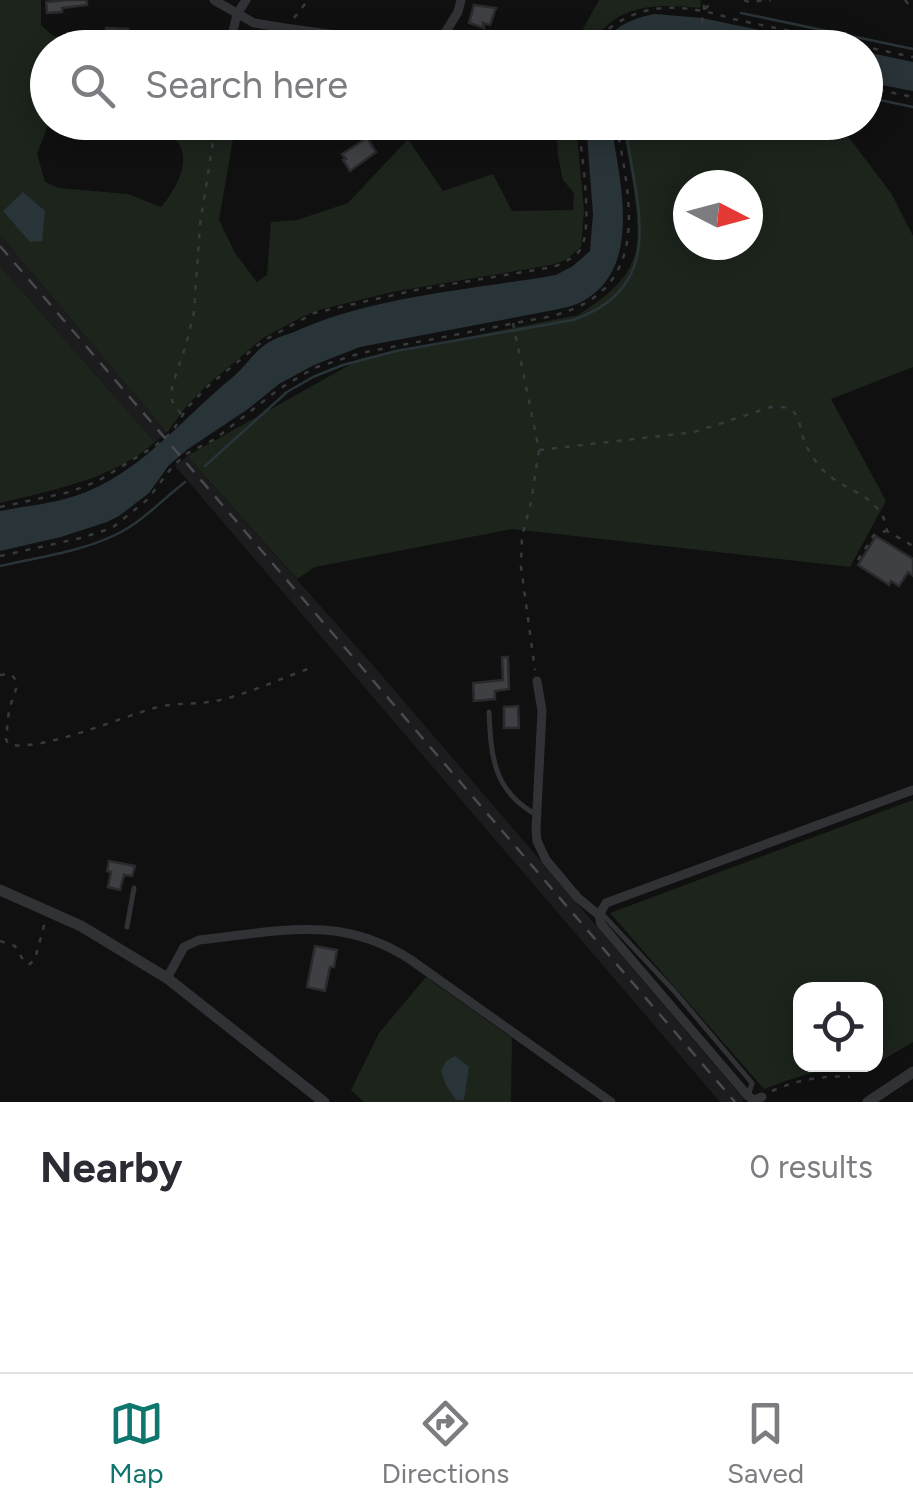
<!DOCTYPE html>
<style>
:root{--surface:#fff;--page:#f7f7f7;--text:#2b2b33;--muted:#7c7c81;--line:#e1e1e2;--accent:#0f766e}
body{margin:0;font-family:Figtree,sans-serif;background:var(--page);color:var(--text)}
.controls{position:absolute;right:30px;bottom:30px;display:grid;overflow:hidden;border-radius:20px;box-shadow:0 5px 25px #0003}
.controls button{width:90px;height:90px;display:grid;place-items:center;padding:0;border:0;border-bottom:2px solid var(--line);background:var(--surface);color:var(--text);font:50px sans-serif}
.compass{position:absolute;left:673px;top:170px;width:90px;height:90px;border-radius:50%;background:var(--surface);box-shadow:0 5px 25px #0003;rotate:96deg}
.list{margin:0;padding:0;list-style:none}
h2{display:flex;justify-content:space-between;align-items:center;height:130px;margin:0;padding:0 40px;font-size:42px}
h2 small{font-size:32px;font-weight:400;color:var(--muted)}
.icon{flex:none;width:55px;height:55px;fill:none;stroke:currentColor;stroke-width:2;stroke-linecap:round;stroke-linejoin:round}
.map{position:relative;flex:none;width:913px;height:1102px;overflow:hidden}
.search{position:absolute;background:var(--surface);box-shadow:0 5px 25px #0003;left:30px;right:30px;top:30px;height:110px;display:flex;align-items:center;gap:25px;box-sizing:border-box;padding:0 35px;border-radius:55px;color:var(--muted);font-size:38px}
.sheet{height:270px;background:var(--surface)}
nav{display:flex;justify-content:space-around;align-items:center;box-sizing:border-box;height:140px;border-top:2px solid var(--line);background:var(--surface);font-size:28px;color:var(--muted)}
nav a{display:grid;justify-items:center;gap:5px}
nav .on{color:var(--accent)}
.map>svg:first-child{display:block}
</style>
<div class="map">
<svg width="913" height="1102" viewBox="0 0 913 1102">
<rect width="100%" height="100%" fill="#101011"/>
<!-- built -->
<path fill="#1c1c1e" d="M0,235L167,433L155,442L0,266Z
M187,456L371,663L541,861L744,1099L741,1102H720L175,466Z"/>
<!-- green -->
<path fill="#1c241c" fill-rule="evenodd" d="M0,0H41V25L53,36L67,37V47L48,48L49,123L37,154L45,182L59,188L128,194L161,207C178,187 195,155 172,136L173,133L181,131L187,134L199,123L264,122L272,131L275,139L234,133L219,220L235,253L257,282L267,275L271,222L297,220L348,203L408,139L443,191L493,174L512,211L573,210L574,193L563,180L558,156L556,123H576L584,211L581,247L566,260L551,265L392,292L319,310L302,317L263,338L207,385L185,408L167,433L0,235Z
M599,0H701L700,8C655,3 614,4 590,47H573Z
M622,123H838L891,193L913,236V367L831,399L886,501L850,567L512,529L315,567L297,579L187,456L362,358L578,315C601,300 627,283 635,254C644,222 627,156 622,123ZM688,185H748V245H688Z
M0,266L155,442C116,478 50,491 0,503Z
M913,800V1042L876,1064V989H800V1064L874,1065L861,1072C826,1063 796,1078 764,1089L610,913Z
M426,977L512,1038L511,1102H364L351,1090L379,1033Z"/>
<!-- water -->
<path fill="#293439" d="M655,14L702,18L841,47L691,48L657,43L639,47H600C613,27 632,18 655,14Z
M866,52L913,62V91L866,82Z
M586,123H611C619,179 646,273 577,304C570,307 561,308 554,310L360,347L314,365L279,384L248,409L188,449L169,465L149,493L119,516L107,522L61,537L0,551V511C25,506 51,504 75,496C140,475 182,418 233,377C245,367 253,353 266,344C273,339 285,335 294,332C373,296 470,290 556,275L573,266L590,251L593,214Z
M23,192L45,211L42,241L30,242L3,211Z
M455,1056L469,1067L464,1100H456L446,1085L441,1071L446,1061Z"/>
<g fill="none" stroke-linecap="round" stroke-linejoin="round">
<!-- stream -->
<path stroke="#293439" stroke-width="2.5" d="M741,13L913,49
M866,97L913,107
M205,466L287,392L313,377L343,365L396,351L573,320C673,286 633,198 625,122
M0,566C38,557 80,552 115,535C141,523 162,500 185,482"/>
</g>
<!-- building -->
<path fill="#3e4044" stroke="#2a2a2d" stroke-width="2.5" d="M68,0H87V5L62,8V12L47,13L46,2Z
M474,5L496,8L490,25L483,23L484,28L469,23Z
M106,28L128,29L127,48H108L109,35H106Z
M367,138L376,152L350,171L343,160L346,159L342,154Z
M876,536L913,559V576L908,572L899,586L891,581L889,585L858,565Z
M502,657H508L509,689L495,691V699L474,701L473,683L503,680Z
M518,706L519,728H504V707Z
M109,861L135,866L132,876L124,875L120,890L108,887L111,872L107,871Z
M315,946L337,950L334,967H330L325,991L307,987Z"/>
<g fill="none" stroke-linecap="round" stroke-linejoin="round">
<!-- path -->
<path stroke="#37393d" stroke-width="2.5" stroke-dasharray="5 8" stroke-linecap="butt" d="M744,0L749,2L771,0
M905,0L913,10
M705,9L714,0
M294,18L308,0
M592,48C598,36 604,32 614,25C651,0 692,6 733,19L913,57
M697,48L704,10V0
M866,87L913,97
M513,323L539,450L531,502L522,537L521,567L535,670
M181,414L172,401V386L186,345L194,312L200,225L216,122
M539,450L694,432L771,407C778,407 788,406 793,411C800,418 801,432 804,441C808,450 814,460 821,468C842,492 882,493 887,531L913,546
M0,507L70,492L98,481L155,446L172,432L187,408L207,387L263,341L314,313L416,290L553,267C563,263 573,259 580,250C594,230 581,149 578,122
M0,556L81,538L112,528L148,499L172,467L186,454L215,439L279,389L314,368L361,353L552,316C654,290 630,201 616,122
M858,560L874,535L886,531
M0,675L11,674L15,679L16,689L9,710L6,739L8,744C40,753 123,716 158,707C179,702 200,705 220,700C251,693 279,679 308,669
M0,941L15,946L25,963L30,964L35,959L45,922
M772,1091C797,1080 822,1075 850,1077"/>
<!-- service -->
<path stroke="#313236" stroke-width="5" d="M489,712C491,756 493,790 535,814
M599,915L604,916L675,992L752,1083L749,1093
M127,927L134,888"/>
<!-- minor -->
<path stroke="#313236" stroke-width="9" d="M214,0L254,23L285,28L409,45L443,36L458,12L461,0
M229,48L237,14L246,0
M537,681L542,711L536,829L537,841L546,860L578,898L599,915L601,924L748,1096L754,1100L762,1097
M599,915L606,903L913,790
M167,978L184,947L199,940C277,932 340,913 411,960L611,1102"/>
<!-- tertiary -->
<path stroke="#313236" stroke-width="11" d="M0,890L81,926L167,978L324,1102
M868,1102L913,1072"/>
<!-- rail -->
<path stroke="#484a4f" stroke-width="2.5" stroke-dasharray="12 10" stroke-linecap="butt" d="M0,246L735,1102"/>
</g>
</svg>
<div class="controls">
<button><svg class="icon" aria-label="locate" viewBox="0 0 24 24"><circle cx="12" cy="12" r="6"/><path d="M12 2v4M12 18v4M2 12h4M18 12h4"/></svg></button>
</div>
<svg class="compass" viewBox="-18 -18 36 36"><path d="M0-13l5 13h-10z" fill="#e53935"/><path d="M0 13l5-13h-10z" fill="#7c7c81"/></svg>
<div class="search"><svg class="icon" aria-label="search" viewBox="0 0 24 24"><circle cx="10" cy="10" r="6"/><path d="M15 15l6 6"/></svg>Search here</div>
</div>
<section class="sheet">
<h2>Nearby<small>0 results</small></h2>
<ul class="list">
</ul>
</section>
<nav>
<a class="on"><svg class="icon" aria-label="map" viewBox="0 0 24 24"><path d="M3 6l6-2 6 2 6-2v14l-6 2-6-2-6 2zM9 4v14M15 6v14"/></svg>Map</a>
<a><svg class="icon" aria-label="directions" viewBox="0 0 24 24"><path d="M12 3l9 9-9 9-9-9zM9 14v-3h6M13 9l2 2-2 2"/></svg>Directions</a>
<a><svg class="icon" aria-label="saved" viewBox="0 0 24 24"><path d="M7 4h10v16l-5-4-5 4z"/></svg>Saved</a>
</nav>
